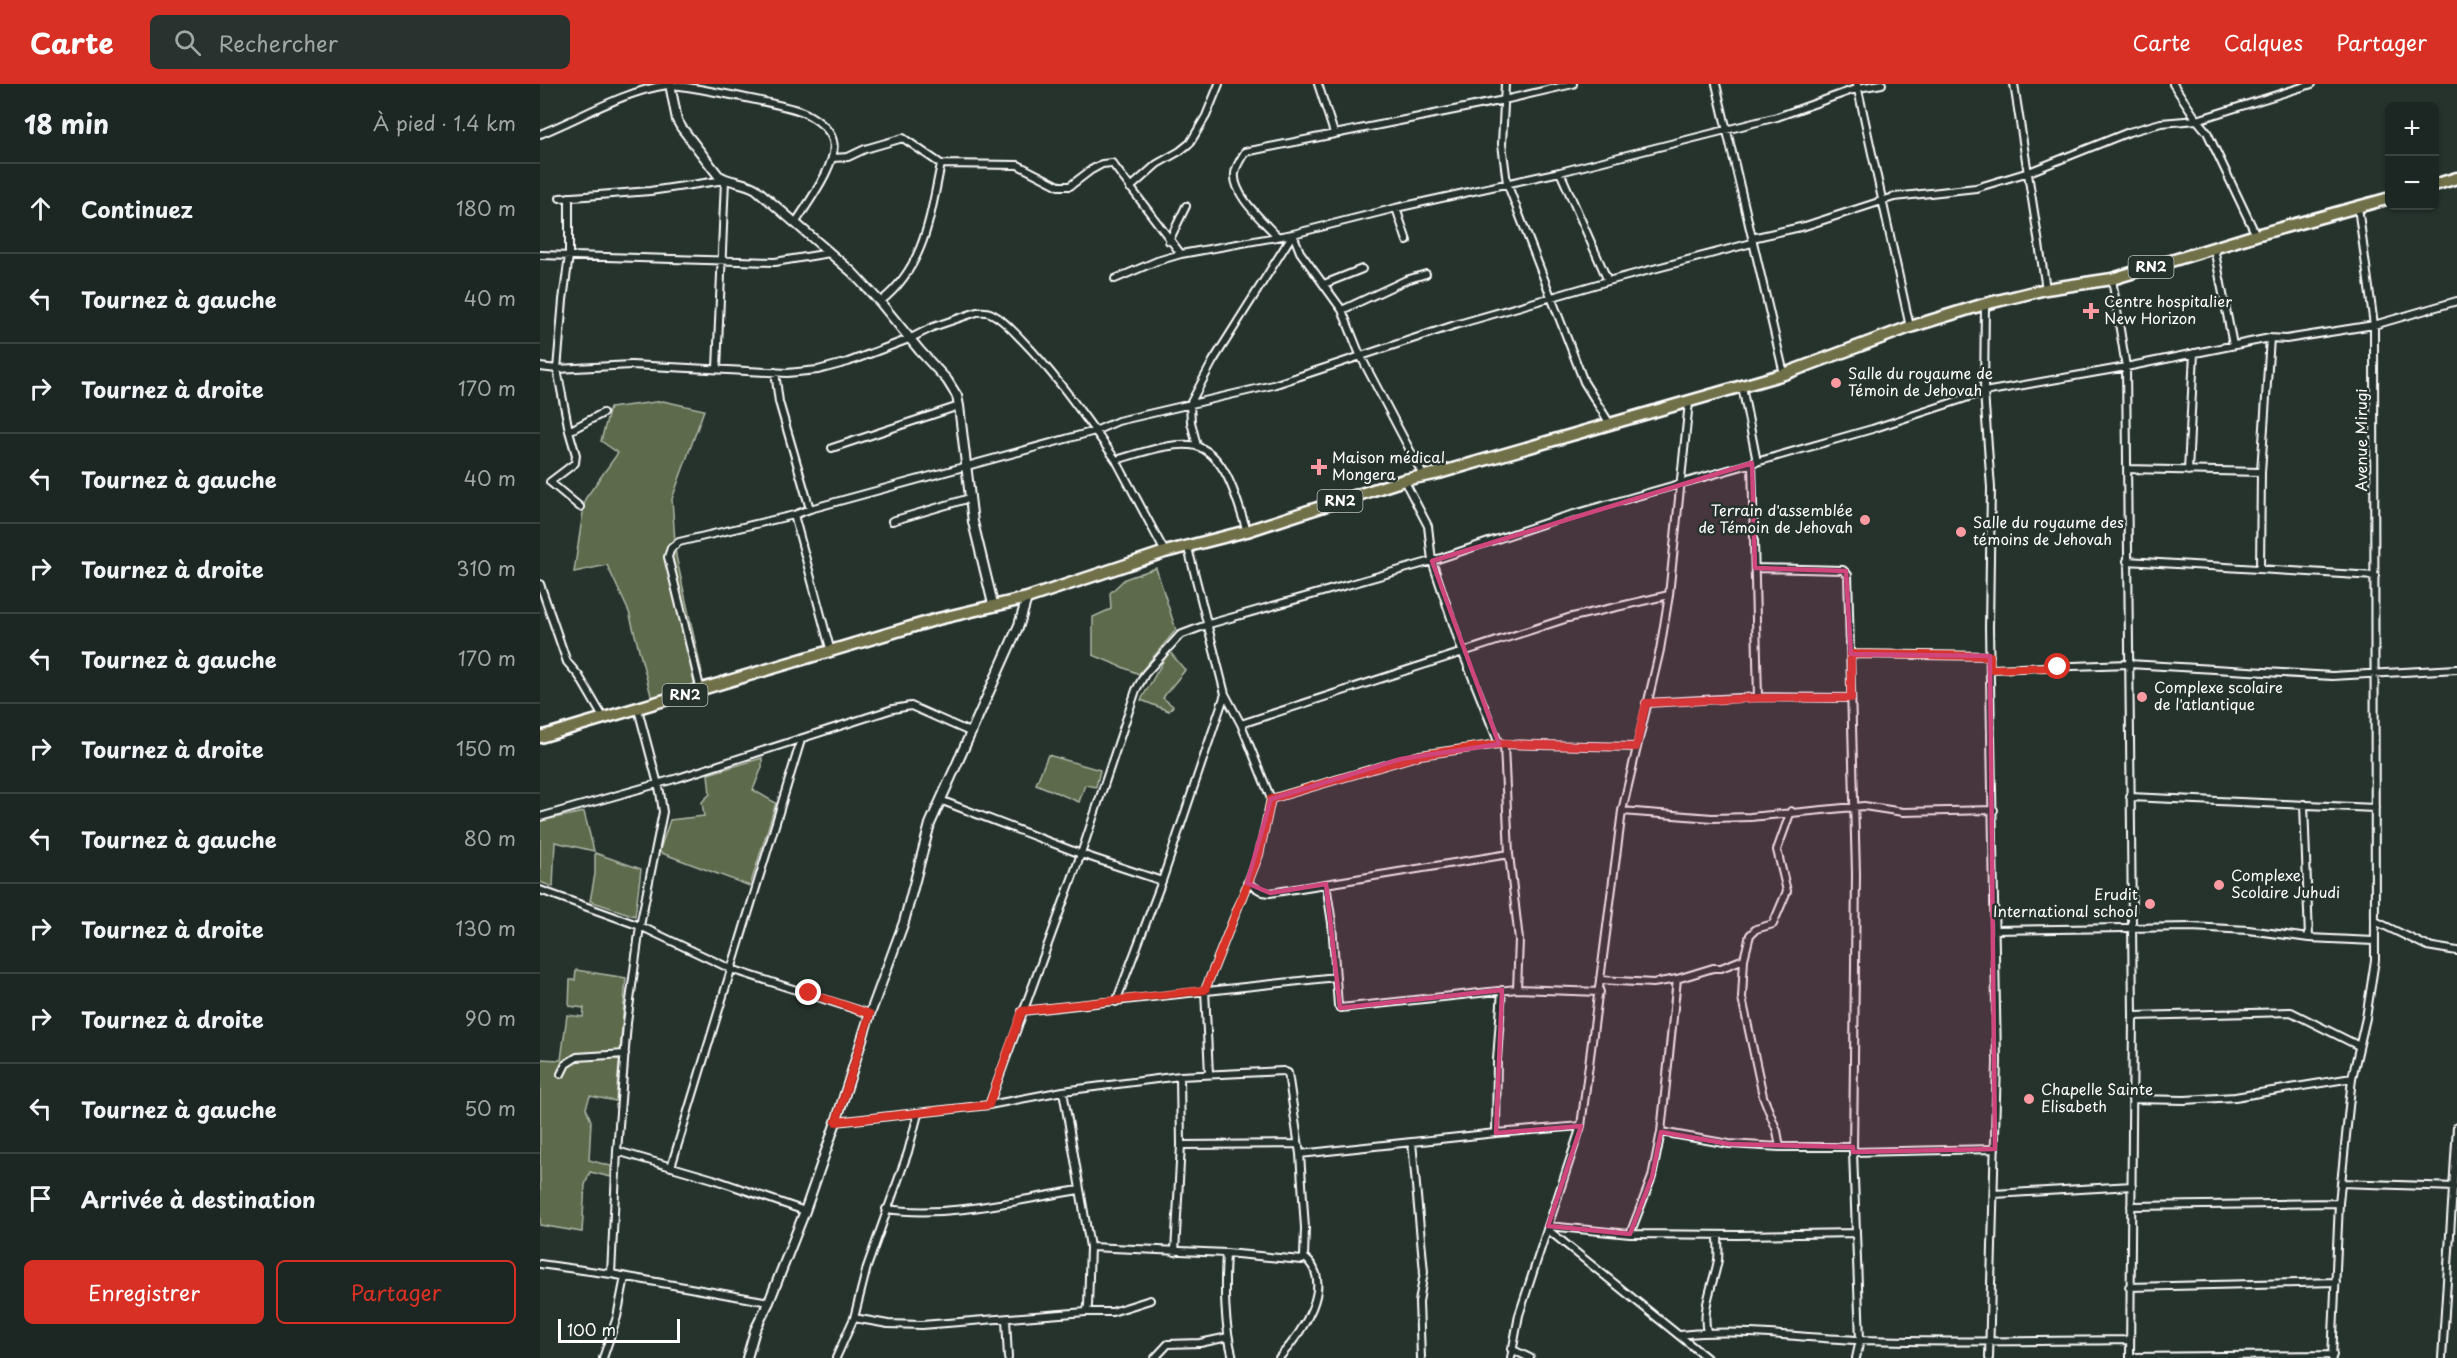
<!DOCTYPE html>
<html lang="fr">
<meta charset="utf-8">
<style>
:root{--surface:#1c2622;--page:#29322f;--text:#f1f3f6;--muted:#a0a5a5;--line:#3a4340;--accent:#d93025}
body{margin:0;font-family:"Playpen Sans",sans-serif;background:var(--page);color:var(--text)}
.controls{position:absolute;right:18px;top:18px;display:grid;overflow:hidden;border-radius:9px;box-shadow:0 2px 4px #0004}
.controls button{width:54px;height:54px;display:grid;place-items:center;padding:0;border:0;border-bottom:2px solid var(--line);background:var(--surface);color:var(--text);font:30px sans-serif}
.scale{position:absolute;left:18px;bottom:15px;width:122px;box-sizing:border-box;padding-left:6px;border:3px solid #fff;border-top:0;font-size:16px;line-height:21px;white-space:nowrap;color:#fff;-webkit-text-stroke:4px #26332d;paint-order:stroke}
.stop{position:absolute;width:18px;height:18px;margin:-14px;border:4px solid #d93025;border-radius:50%;background:#fff}
.stop.end{background:#d93025;border-color:#fff;box-shadow:0 2px 6px #0008}
.list{margin:0;padding:0;list-style:none}
h2{display:flex;justify-content:space-between;align-items:center;height:78px;margin:0;padding:0 24px;font-size:26px}
h2 small{font-size:20px;font-weight:400;color:var(--muted)}
.list li{display:grid;grid-template-columns:39px 1fr auto;gap:18px;align-items:center;box-sizing:border-box;height:90px;padding:0 24px;border-top:2px solid var(--line)}
.list b{display:block;font-size:22px;white-space:nowrap}
.list em{font-size:20px;font-style:normal;color:var(--muted)}
.actions{display:flex;gap:12px;padding:18px 24px}
.actions a{flex:1;padding:14px 0;border:2px solid var(--accent);border-radius:9px;text-align:center;font-size:21px;color:var(--accent)}
.actions .main{background:var(--accent);color:#fff}
.icon{flex:none;width:33px;height:33px;fill:none;stroke:currentColor;stroke-width:2;stroke-linecap:round;stroke-linejoin:round}
.map{position:relative;flex:none;width:1917px;height:1274px;overflow:hidden}
header{display:flex;align-items:center;gap:36px;box-sizing:border-box;height:84px;padding:0 30px;background:var(--accent);color:#fff}
header strong{font-size:28px}
nav{display:flex;gap:33px;margin-inline-start:auto;font-size:21px}
.search{width:420px;height:54px;background:var(--page);display:flex;align-items:center;gap:15px;box-sizing:border-box;padding:0 21px;border-radius:9px;color:var(--muted);font-size:22px}
main{display:flex}
aside{flex:1;background:var(--surface)}
.map>svg:first-child{display:block}
</style>
<header>
<strong>Carte</strong>
<div class="search"><svg class="icon" aria-label="search" viewBox="0 0 24 24"><circle cx="10" cy="10" r="6"/><path d="M15 15l6 6"/></svg>Rechercher</div>
<nav><a>Carte</a><a>Calques</a><a>Partager</a></nav>
</header>
<main>
<aside>
<h2>18 min<small>À pied · 1.4 km</small></h2>
<ul class="list">
<li><svg class="icon" aria-label="ahead" viewBox="0 0 24 24"><path d="M12 20V5M6 11l6-6 6 6"/></svg><div><b>Continuez</b></div><em>180 m</em></li>
<li><svg class="icon" aria-label="left" viewBox="0 0 24 24"><path d="M17 20v-9H6M10 6l-5 5 5 5"/></svg><div><b>Tournez à gauche</b></div><em>40 m</em></li>
<li><svg class="icon" aria-label="right" viewBox="0 0 24 24"><path d="M7 20v-9h11M14 6l5 5-5 5"/></svg><div><b>Tournez à droite</b></div><em>170 m</em></li>
<li><svg class="icon" aria-label="left" viewBox="0 0 24 24"><path d="M17 20v-9H6M10 6l-5 5 5 5"/></svg><div><b>Tournez à gauche</b></div><em>40 m</em></li>
<li><svg class="icon" aria-label="right" viewBox="0 0 24 24"><path d="M7 20v-9h11M14 6l5 5-5 5"/></svg><div><b>Tournez à droite</b></div><em>310 m</em></li>
<li><svg class="icon" aria-label="left" viewBox="0 0 24 24"><path d="M17 20v-9H6M10 6l-5 5 5 5"/></svg><div><b>Tournez à gauche</b></div><em>170 m</em></li>
<li><svg class="icon" aria-label="right" viewBox="0 0 24 24"><path d="M7 20v-9h11M14 6l5 5-5 5"/></svg><div><b>Tournez à droite</b></div><em>150 m</em></li>
<li><svg class="icon" aria-label="left" viewBox="0 0 24 24"><path d="M17 20v-9H6M10 6l-5 5 5 5"/></svg><div><b>Tournez à gauche</b></div><em>80 m</em></li>
<li><svg class="icon" aria-label="right" viewBox="0 0 24 24"><path d="M7 20v-9h11M14 6l5 5-5 5"/></svg><div><b>Tournez à droite</b></div><em>130 m</em></li>
<li><svg class="icon" aria-label="right" viewBox="0 0 24 24"><path d="M7 20v-9h11M14 6l5 5-5 5"/></svg><div><b>Tournez à droite</b></div><em>90 m</em></li>
<li><svg class="icon" aria-label="left" viewBox="0 0 24 24"><path d="M17 20v-9H6M10 6l-5 5 5 5"/></svg><div><b>Tournez à gauche</b></div><em>50 m</em></li>
<li><svg class="icon" aria-label="arrive" viewBox="0 0 24 24"><path d="M6 21V4h12l-3 4 3 4H6"/></svg><div><b>Arrivée à destination</b></div></li>
</ul>
<div class="actions"><a class="main">Enregistrer</a><a>Partager</a></div>
</aside>
<div class="map">
<svg width="1917" height="1274" viewBox="0 0 1917 1274">
<rect width="100%" height="100%" fill="#26332d"/>
<filter id="ink" filterUnits="userSpaceOnUse"><feTurbulence type="fractalNoise" baseFrequency=".0167" numOctaves="2"/><feDisplacementMap in="SourceGraphic" scale="12" xChannelSelector="R" yChannelSelector="G"/><feConvolveMatrix kernelMatrix="1 2 1 2 8 2 1 2 1" color-interpolation-filters="sRGB"/></filter>
<g filter="url(#ink)">
<!-- green -->
<path fill="#5d6b4c" stroke="#aeb5a6" stroke-width="1.5" d="M123,317L164,326L132,415L136,472L162,589L153,601L112,615L89,528L67,481L34,488L45,415L78,369L61,357L70,324Z
M616,484L636,546L599,590L553,571V533L571,525L570,509L585,495Z
M629,567L645,586C638,596 629,604 623,614L633,622L629,627L601,616Z
M508,671L560,686L556,703L545,701L539,718L496,700Z
M222,674V683L213,706L236,719L210,802L119,768L130,736L164,732L162,718L170,710L168,690Z
M44,728L54,767L15,758L13,803L0,798V737Z
M55,769L101,785L95,832L50,817L55,790Z
M36,886L86,894L76,1017L50,1012L46,1024L51,1037L49,1076L71,1082V1093L50,1088L45,1101L42,1148L0,1141V975L21,976L27,931L43,933L44,924L29,922L30,896H35Z"/>
<g fill="none" stroke-linecap="round" stroke-linejoin="round">
<!-- minor casing -->
<g stroke="#fff" stroke-width="10">
<path id="minor" d="M778,0L794,49
M965,0L962,60L967,99L1044,298L1070,340
M1176,0L1244,290
M1474,0L1506,205
M1633,0L1657,36L1667,48L1716,151
M1317,1L1370,243
M0,50C43,33 81,8 127,1C140,0 253,22 265,29C276,35 290,44 293,57C299,78 267,120 256,138
M293,74L308,73L325,65L363,54L401,80L478,81L519,102H530L551,86L562,80L572,79L641,170L753,150L856,124L1020,88L1237,33L1318,4L1342,0
M1020,88L1068,197
M590,104L617,80L640,67L650,59L666,32L679,0
M29,113V172L23,216L17,285L29,347L36,371L35,379L10,398L40,423
M20,114L110,107L185,96L177,285
M856,124L867,157
M753,150L760,168L802,226L820,271L884,393
M737,152C723,137 688,107 696,85C698,79 702,73 705,68L964,16L1033,0
M1212,154L1265,142L1354,113L1436,104L1489,88L1589,48L1621,39L1657,36L1772,0
M629,157L646,122
M1674,164L1693,261
M0,171L235,178L290,169
M575,195L617,177L641,170
M1572,195L1586,283L1593,932L1590,1274
M784,200L822,185
M340,218C385,183 390,132 401,80
M1445,220L1444,308L1451,404L1449,544L1457,977L1449,1274
M802,226L866,196L886,190
M0,283L17,285L91,281L247,289L278,286L308,278L369,255L393,243L437,228C441,228 446,227 450,229C462,234 473,247 482,256C518,293 546,335 576,376C597,370 639,355 659,363C688,374 698,421 707,447
M235,288L239,318L270,425
M1202,302L1217,378
M29,347L63,329
M657,362L651,338L650,320L673,277L753,150
M292,364L419,322
M576,376L625,468
M1212,379L1218,613
M1588,385L1721,388
M1648,387L1654,269
M864,396L888,442L892,477L923,570L959,660
M254,431L270,425L555,347L578,337L733,301L915,241L1068,197L1212,159
M352,437L430,414
M648,464L685,610L701,640L731,715L719,771L665,906L669,990
M1587,477L1835,492
M1215,484L1303,486L1308,491L1316,790L1313,1068L1320,1256L1316,1274
M1720,485L1721,388L1730,254
M0,500L27,578L39,592L64,635
M1311,570L1450,572
M1450,585L1589,580L1792,592L1917,585
M161,607L128,473L131,464L139,458L254,431L291,568
M1106,619L1218,613L1311,614
M701,640L1028,534L1129,511
M964,661L969,770L979,856L977,905
M1590,713L1835,724
M731,715L880,671L959,660L1096,663
M400,716L541,770L622,797
M1764,720L1769,854
M1082,727L1172,734L1210,733L1324,722L1363,728L1454,726
M0,733L138,694L353,625L371,622L432,649
M707,799L723,808L730,809L969,770
M786,800L792,839L798,922L800,924L977,905L1060,908
M0,806L100,842L191,885L330,930
M1835,837L1887,862L1917,867
M1455,846L1651,843L1708,846L1769,854L1834,857
M1061,896L1113,899L1137,895L1173,884H1181L1204,875
M576,918L622,797L685,610
M482,927L796,893
M1593,932L1751,928L1819,962
M21,990L26,980L37,973L85,970
M1592,1015L1645,1016L1695,1013L1812,994
M449,1021L541,770L596,606L605,590L640,551L669,540L892,477L1020,434L1332,345L1444,308L1586,283L1730,254L1746,255L1834,241L1917,217
M296,1038L449,1021L523,1007L640,992L743,987L748,989L760,1070L765,1144L764,1173L762,1176L686,1169L550,1163
M1121,1048L1189,1060L1240,1063H1313
M956,1049L957,976L962,906
M872,1058L884,1188L879,1218L881,1274
M641,1061L758,1060
M1240,1063L1237,1047L1223,1012L1202,914L1204,875L1210,851L1216,845L1233,840L1247,807L1237,766L1251,727
M77,1067L173,1095L265,1127
M1313,1068L1455,1065
M760,1070L956,1049L1041,1042
M131,1083L261,656
M1801,1099L1915,1103
M1454,1110L1592,1102
M1591,1122L1799,1119
M346,1125C409,1134 477,1116 539,1106
M1008,1142L1090,1150L1198,1151L1315,1149
M1007,1145L1167,1274
M1090,1150L1112,1093L1121,1048L1137,895
M635,1168L641,1061L640,992
M686,1169C684,1205 684,1239 693,1274
M0,1180L71,1190L229,1218
M71,1190L77,1067L87,939L100,842L123,728L120,708L98,625
M1589,1203L1796,1198
M546,1228H572L610,1216
M314,1234L348,1240L382,1241L546,1228L548,1222L550,1163L523,1007
M466,1235L468,1274
M1167,1248C1161,1224 1174,1199 1178,1176C1179,1168 1178,1159 1178,1151
M1140,1251C1200,1244 1260,1254 1321,1256C1411,1259 1500,1257 1589,1256
M971,1265L990,1274
M1590,1273L1793,1271
M63,1274L77,1233L85,1193
M296,1274L314,1234L327,1183L368,1068L378,1030
M615,1274L628,1260L660,1259L688,1253
M739,1274C761,1250 797,1199 764,1173
M971,1274L979,1231L1041,1042L1082,727L1120,566L1129,511L1149,318
M1792,1274L1799,1119L1812,994L1826,934L1835,876L1834,241L1818,123
M1902,1274L1917,1043"/>
</g>
<!-- tertiary casing -->
<g stroke="#fff" stroke-width="12">
<path id="tertiary" d="M130,0L137,36L141,43L178,91C189,99 204,97 216,105L312,188L340,218L380,267L407,296L417,312L419,322L433,438L453,520
M207,1274L215,1246L229,1218L265,1127L296,1038L330,930L364,838L390,740L479,541L487,514"/>
</g>
<!-- trunk casing -->
<g stroke="#fff" stroke-width="15">
<path id="trunk" d="M1894,101L1917,94
M0,653L398,535L487,514L625,468L707,447L864,396L899,389L1244,290L1370,243L1445,220L1506,205L1572,195L1716,151L1850,114"/>
</g>
<!-- minor -->
<use href="#minor" stroke="#26332d" stroke-width="6"/>
<!-- tertiary -->
<use href="#tertiary" stroke="#26332d" stroke-width="8"/>
<!-- trunk -->
<use href="#trunk" stroke="#70704a" stroke-width="10"/>
</g>
</g>
<g fill="none" stroke-linecap="round" stroke-linejoin="round" filter="url(#ink)">
<!-- route -->
<path stroke="#d93025" stroke-width="8" d="M269,909L330,930L296,1038L449,1021L482,927L665,906L719,771L731,715L880,671L958,660L1096,663L1106,619L1218,614H1311V570L1450,572V585L1518,583"/>
</g>
<!-- marked area -->
<path fill="#ce467c" fill-opacity="0.2" stroke="#ce467c" stroke-width="4.5" stroke-linejoin="round" d="M1212,379L1215,484L1306,487L1311,570L1450,572L1455,1065L1313,1068V1063L1189,1060L1121,1048L1112,1093L1090,1150L1008,1142L1041,1042L956,1049L962,906L800,924L786,800L730,809L707,799L731,715L861,675L959,660L892,477Z"/>
<!-- markers -->
<g fill="#ff9aa2" stroke="#26332d" stroke-width="2">
<path d="M1548 218h6v6h6v6h-6v6h-6v-6h-6v-6h6z"/>
<circle cx="1296" cy="299" r="6"/>
<path d="M776 374h6v6h6v6h-6v6h-6v-6h-6v-6h6z"/>
<circle cx="1325" cy="436" r="6"/>
<circle cx="1421" cy="448" r="6"/>
<circle cx="1602" cy="613" r="6"/>
<circle cx="1679" cy="801" r="6"/>
<circle cx="1610" cy="820" r="6"/>
<circle cx="1489" cy="1015" r="6"/>
</g>
<g text-anchor="middle" stroke-width="5" stroke-linejoin="round" paint-order="stroke">
<!-- shield labels -->
<g fill="#26332d" stroke="#bec2c0" stroke-width="1.5">
<rect x="1588.5" y="172" width="45" height="22" rx="4.5"/>
<rect x="777.5" y="406" width="45" height="22" rx="4.5"/>
<rect x="122.5" y="600" width="45" height="22" rx="4.5"/>
</g>
<g font-size="14" font-weight="bold" fill="#fff">
<text x="1611" y="188">RN2</text>
<text x="800" y="422">RN2</text>
<text x="145" y="616">RN2</text>
</g>
<!-- poi labels -->
<g font-size="15" fill="#fff" stroke="#26332d" text-anchor="start">
<text x="1564" y="223">Centre hospitalier<tspan x="1564" dy="17">New Horizon</tspan></text>
<text x="1308" y="295">Salle du royaume de<tspan x="1308" dy="17">Témoin de Jehovah</tspan></text>
<text x="792" y="379">Maison médical<tspan x="792" dy="17">Mongera</tspan></text>
<text x="1313" y="432" text-anchor="end">Terrain d'assemblée<tspan x="1313" dy="17">de Témoin de Jehovah</tspan></text>
<text x="1433" y="444">Salle du royaume des<tspan x="1433" dy="17">témoins de Jehovah</tspan></text>
<text x="1614" y="609">Complexe scolaire<tspan x="1614" dy="17">de l'atlantique</tspan></text>
<text x="1691" y="797">Complexe<tspan x="1691" dy="17">Scolaire Juhudi</tspan></text>
<text x="1598" y="816" text-anchor="end">Erudit<tspan x="1598" dy="17">International school</tspan></text>
<text x="1501" y="1011">Chapelle Sainte<tspan x="1501" dy="17">Elisabeth</tspan></text>
</g>
<!-- street labels -->
<g font-size="15" fill="#fff" stroke="#26332d">
<text transform="translate(1822 356) rotate(-90)" y="5">Avenue Mirugi</text>
</g>
</g>
</svg>
<div class="controls">
<button>+</button>
<button>−</button>
</div>
<div class="scale">100 m</div>
<div class="stop" style="left:1518px;top:583px"></div>
<div class="stop end" style="left:269px;top:909px"></div>
</div>
</main>
